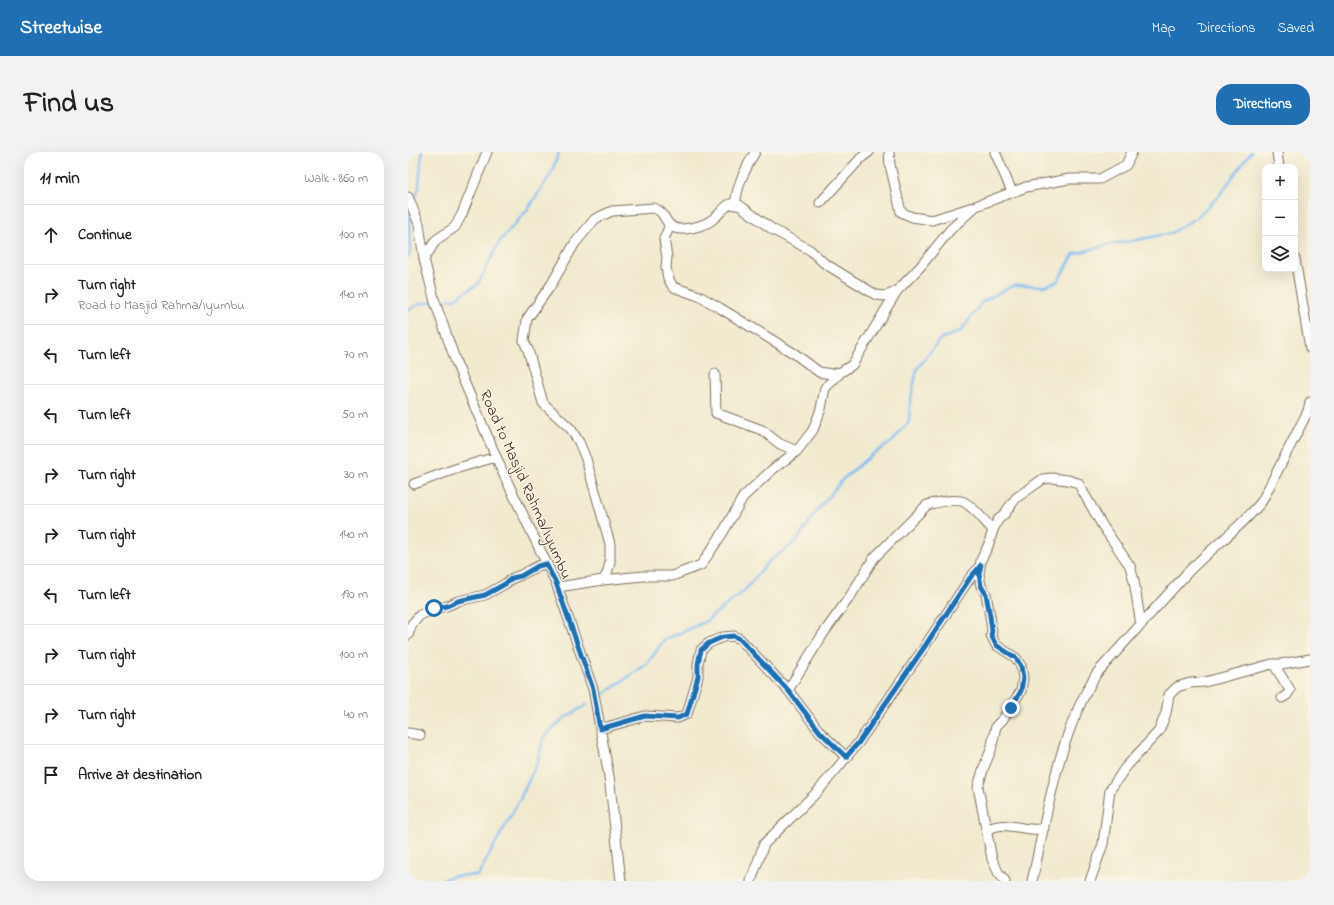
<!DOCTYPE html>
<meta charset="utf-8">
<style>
:root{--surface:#fff;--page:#f2f2f2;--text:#202124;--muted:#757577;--line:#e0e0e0;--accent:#1f6fb2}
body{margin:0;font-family:"Indie Flower",sans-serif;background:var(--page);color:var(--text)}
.controls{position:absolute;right:12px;top:12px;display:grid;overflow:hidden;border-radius:8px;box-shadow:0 4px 16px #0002}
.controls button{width:36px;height:36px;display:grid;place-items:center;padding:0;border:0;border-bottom:1px solid var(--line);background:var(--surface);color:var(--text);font:20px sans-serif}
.stop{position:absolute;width:12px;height:12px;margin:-9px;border:3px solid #1f6fb2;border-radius:50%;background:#fff}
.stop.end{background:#1f6fb2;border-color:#fff;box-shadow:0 1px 4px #0008}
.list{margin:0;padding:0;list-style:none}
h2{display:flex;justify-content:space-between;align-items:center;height:52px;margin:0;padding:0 16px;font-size:17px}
h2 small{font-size:13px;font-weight:400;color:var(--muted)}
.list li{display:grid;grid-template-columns:26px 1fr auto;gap:12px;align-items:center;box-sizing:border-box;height:60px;padding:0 16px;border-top:1px solid var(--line)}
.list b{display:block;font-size:15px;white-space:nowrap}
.list p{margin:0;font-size:13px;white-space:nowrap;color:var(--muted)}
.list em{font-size:13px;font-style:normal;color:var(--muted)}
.icon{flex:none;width:22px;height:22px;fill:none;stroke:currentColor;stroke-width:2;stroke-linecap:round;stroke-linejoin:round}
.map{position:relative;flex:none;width:902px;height:729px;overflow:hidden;border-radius:16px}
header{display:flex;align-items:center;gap:24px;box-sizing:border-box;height:56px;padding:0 20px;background:var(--accent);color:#fff}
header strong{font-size:19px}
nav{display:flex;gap:22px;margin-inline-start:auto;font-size:14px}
.intro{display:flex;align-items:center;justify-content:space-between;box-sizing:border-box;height:96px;padding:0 24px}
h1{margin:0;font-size:28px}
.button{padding:10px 18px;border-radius:16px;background:var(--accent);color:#fff;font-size:14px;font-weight:700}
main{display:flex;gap:24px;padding:0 24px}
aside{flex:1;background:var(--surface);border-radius:16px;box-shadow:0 4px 16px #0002}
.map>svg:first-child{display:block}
</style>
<header>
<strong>Streetwise</strong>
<nav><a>Map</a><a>Directions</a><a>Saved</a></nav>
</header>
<div class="intro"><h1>Find us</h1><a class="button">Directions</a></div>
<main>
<aside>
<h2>11 min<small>Walk · 860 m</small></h2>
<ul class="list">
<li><svg class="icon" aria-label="ahead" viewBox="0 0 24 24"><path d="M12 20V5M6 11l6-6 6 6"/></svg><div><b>Continue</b></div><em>100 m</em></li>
<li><svg class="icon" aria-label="right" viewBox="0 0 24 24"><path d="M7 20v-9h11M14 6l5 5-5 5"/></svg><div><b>Turn right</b><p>Road to Masjid Rahma/Iyumbu</p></div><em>140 m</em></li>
<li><svg class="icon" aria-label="left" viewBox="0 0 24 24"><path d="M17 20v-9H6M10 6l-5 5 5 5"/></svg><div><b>Turn left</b></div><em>70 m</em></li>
<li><svg class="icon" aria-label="left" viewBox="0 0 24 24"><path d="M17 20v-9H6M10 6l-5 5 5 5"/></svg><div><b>Turn left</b></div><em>50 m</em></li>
<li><svg class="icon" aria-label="right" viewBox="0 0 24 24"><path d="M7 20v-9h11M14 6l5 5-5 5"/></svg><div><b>Turn right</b></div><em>30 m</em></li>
<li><svg class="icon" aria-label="right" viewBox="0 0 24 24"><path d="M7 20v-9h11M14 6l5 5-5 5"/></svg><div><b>Turn right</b></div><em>140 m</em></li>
<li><svg class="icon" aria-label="left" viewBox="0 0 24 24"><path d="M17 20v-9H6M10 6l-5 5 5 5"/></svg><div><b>Turn left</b></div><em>190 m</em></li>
<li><svg class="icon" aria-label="right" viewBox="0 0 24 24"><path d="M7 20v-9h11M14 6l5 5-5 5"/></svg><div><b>Turn right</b></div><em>100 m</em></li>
<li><svg class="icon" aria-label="right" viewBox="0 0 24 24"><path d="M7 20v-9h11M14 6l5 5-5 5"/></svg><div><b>Turn right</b></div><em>40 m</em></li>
<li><svg class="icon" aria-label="arrive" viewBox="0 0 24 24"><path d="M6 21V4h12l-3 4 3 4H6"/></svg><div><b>Arrive at destination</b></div></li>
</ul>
</aside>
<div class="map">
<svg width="902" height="729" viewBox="0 0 902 729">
<rect width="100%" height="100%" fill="#fcf5e5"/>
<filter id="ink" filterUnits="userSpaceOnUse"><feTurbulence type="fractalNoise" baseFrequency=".025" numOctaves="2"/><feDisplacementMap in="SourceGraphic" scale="8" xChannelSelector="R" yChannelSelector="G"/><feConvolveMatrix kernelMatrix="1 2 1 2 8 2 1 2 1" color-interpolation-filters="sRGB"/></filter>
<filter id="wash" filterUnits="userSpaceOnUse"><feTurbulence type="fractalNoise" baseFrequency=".012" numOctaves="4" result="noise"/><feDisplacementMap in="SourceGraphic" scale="16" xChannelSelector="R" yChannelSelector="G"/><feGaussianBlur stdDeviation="0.9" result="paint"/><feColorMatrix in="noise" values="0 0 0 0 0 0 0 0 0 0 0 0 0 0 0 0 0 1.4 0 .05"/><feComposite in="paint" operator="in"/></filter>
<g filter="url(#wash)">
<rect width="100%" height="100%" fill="#f1eacf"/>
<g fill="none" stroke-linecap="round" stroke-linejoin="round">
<!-- stream -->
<path stroke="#80bbf2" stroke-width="2.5" d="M6,51L11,35L14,0
M0,105L2,101L1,68L3,61
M0,158L11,152L46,147L70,132L92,89L120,57L143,22L151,0
M193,544L239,512L256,488L297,470L337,438L360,410L388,390L408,360L434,328L463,303L484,290L501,270L502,251L509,217L532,187L553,179L574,150L606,133L637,134L650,129L666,102L703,92L724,89L763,81L788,66L811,44L843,0
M32,729L45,724L70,723L112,647L129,611L136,585L155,567L180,552"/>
</g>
</g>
<g filter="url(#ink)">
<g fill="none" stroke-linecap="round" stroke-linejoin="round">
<!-- minor casing -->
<g stroke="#7b6d5c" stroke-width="11">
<path id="minor" d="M481,0L482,13L493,60L504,65L524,68L568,54L618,35L661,27H692L718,13L724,0
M587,0L604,40
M869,0L871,15
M0,45L11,72L16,107L27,150L49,213L95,321L148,431L185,537L201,624L213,729
M412,51L453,6L461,0
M327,53C330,30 336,20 347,0
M262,73L256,87L259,105L258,115L260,126L265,135L291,144L312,156L387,202L411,220L423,222L433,220L444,213L489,139
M16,107L28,88L47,75L54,62L79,0
M887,107L902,196
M307,222L308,261L354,278L372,292L389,299
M6,332L50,316L88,305
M195,428L235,424H264L293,413L314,382L335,345L365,317L389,299L405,278L413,257L417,236L432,221
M150,435L195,428L199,422L202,410V392L178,307L171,290L163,277L135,251L120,198L116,189L119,167L143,133L167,91L187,67L204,59L246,56C258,61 255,68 263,74C272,81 297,74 305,67C311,63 315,56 322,52L331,53L364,77L402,98L416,111L468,143L478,144L489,139L512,115L542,78L568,54
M0,483L4,472L12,463L26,457L39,454L50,449L77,443L97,432L105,426L113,423L130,414L138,412
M380,538L415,482L443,443L466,406L519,353C527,351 548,346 556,350C567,356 576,369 585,378
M874,546L879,543L882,538L868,516L873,512L902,507
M192,577L237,564L270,566L279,562L290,525V512L293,498L301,491L315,485L326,484L332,487L380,538L412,580L438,605
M0,581L12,583
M579,678C594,669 607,676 623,677C627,678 631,677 636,676
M343,729L356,692L411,638L451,590L515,497L562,426L572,414
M597,729L590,720L584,707L570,635L576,615L583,598L588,574L595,567L613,539L615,526L613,514L608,506L588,493L583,483L584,479L582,464L578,442L573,434L571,422L573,408L580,394L585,378L590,368L597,361L608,346L635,327L643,326L660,328L670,331L694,373L722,414L726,429L733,473
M624,729C640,659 650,583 689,521L780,420C804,395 833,376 854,349L900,259L902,250
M682,729L695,692L702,638L717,616L751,579L758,561L761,543L769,535L782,531L797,530L864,512H873"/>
</g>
<!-- minor -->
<use href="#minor" stroke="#fff" stroke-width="9"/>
</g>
</g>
<g fill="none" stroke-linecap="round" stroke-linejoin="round" filter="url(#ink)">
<!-- route -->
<path stroke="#1f6fb2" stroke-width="5" d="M26,456L39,454L50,449L77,443L97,432L104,426L113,424L130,414L138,412L148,431L185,537L192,577L237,564L270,566L279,562L290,525V512L293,498L301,491L315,485L326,484L332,487L380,538L412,580L438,605L451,590L515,497L562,426L573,413L571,422L573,434L578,442L582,464L584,479L583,483L588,493L608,506L613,514L615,526L613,539L603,556"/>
</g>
<g text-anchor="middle" stroke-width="3" stroke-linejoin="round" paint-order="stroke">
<!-- street labels -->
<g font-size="16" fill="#3b2a1e" stroke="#fcf5e5">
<text transform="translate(119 332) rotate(66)" y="6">Road to Masjid Rahma/Iyumbu</text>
</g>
</g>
</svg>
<div class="controls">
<button>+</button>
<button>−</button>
<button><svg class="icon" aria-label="layers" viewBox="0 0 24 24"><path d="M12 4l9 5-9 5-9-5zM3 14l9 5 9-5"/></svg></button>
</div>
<div class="stop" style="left:26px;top:456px"></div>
<div class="stop end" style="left:603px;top:556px"></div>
</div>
</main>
